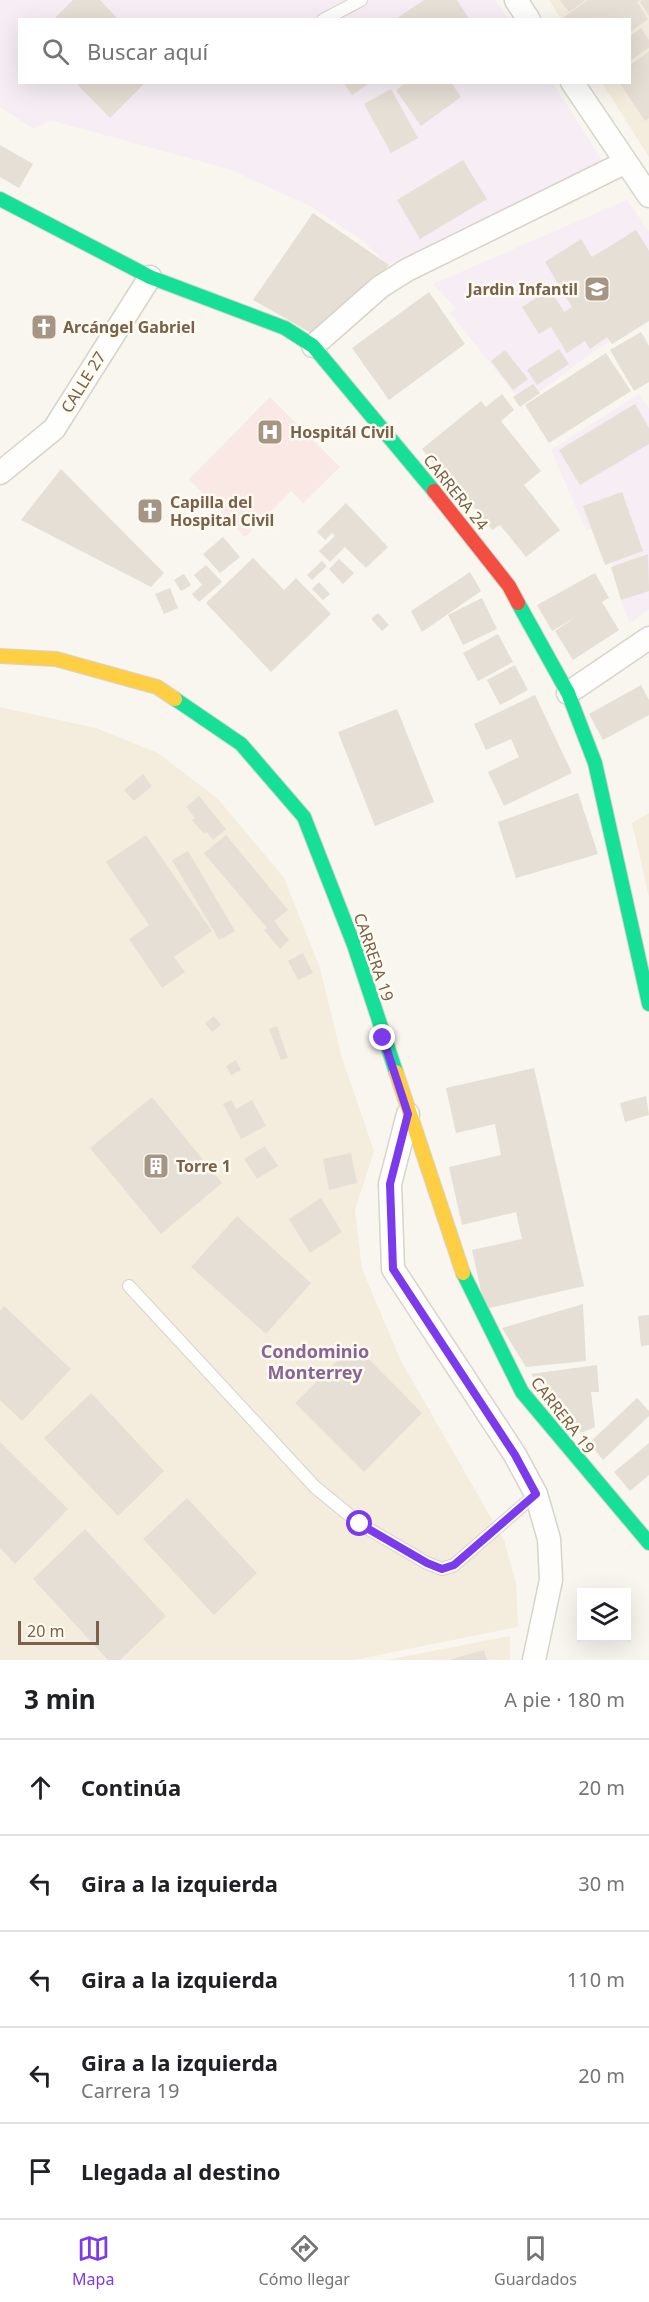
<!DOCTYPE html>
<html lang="es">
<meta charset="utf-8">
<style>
:root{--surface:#fff;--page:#f2f2f2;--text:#202124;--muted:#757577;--line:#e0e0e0;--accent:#7c3aed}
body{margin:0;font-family:"Noto Sans",sans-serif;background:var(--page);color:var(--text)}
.controls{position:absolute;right:18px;bottom:18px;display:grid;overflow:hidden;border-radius:0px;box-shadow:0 6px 24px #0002}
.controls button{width:54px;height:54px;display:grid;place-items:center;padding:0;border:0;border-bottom:2px solid var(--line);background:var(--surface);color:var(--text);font:30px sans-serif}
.scale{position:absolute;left:18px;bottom:15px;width:81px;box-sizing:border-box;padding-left:6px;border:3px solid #79614b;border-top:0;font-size:16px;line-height:21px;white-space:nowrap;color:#79614b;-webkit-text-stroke:4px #fffbf0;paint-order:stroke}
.stop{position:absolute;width:18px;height:18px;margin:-14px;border:4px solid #7c3aed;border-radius:50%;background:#fff}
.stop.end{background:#7c3aed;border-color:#fff;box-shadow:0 2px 6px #0008}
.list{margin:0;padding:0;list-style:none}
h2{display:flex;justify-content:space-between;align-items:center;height:78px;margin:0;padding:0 24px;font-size:26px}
h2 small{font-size:20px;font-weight:400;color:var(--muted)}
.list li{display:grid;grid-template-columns:39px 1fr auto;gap:18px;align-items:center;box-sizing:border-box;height:96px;padding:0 24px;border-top:2px solid var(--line)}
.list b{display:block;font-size:22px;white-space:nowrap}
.list p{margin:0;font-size:20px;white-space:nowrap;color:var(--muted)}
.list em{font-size:20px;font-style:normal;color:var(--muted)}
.icon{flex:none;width:33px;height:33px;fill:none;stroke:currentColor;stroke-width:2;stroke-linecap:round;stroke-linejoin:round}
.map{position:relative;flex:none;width:649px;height:1660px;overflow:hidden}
.search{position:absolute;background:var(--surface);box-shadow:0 6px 24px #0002;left:18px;right:18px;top:18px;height:66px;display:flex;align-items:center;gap:15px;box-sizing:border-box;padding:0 21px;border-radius:0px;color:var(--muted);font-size:22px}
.sheet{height:558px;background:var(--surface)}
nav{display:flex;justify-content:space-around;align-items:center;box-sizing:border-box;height:84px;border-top:2px solid var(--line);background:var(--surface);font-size:16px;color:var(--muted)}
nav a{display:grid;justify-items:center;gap:3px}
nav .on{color:var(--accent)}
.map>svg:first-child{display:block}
</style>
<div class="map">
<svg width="649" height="1660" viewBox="0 0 649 1660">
<rect width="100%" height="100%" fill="#f8f6ee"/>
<!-- residential -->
<path fill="#f4edde" d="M549,0H649V157L602,83L630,82V20L561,19Z
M0,707L96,728L158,753L218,799L284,878L320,968L341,1055L374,1151L355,1210L362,1269L401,1361L504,1540L516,1583L518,1627L354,1660H0Z
M649,813V897L632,823Z
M510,1636V1660H386Z"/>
<!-- education -->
<path fill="#f6edf5" d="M0,0H495L509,19L20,20V82L553,83L605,165L389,265L362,240L312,207L229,169L50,120L34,129L0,107Z
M627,200L649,232V316L587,356L523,404L450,313L456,308L433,284Z
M639,394L649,409V609L630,623L621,601L626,594L597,527L586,530L551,450Z"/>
<!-- medical -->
<path fill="#fae8e4" d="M270,397L340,467L303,503L291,491L245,537L189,479Z"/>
<!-- building -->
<path fill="#e5dfd5" d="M73,0H100L119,20H53Z
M424,0H457L470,20H394Z
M560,0H586L569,12Z
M588,0H640L637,2L648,19L630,32V20H566L564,17Z
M642,0H649V16L640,2Z
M641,28L649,40V48L630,61V36Z
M649,51V118L645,121L619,82H630V65Z
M75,82H146L110,118Z
M343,82H371L352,95Z
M407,82H451L461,97L421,126L396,90Z
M391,89L418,138L391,153L364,104Z
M0,145L33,164L19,188L0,177Z
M463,160L487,199L420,239L397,200Z
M313,213L389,265L320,338L253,300Z
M636,230L649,251V321L612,344L607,337L590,349L585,341L567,353L551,327L539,334L522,307L550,289L564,312L572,307L545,262L581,239L592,257Z
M429,292L465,344L389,400L352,348Z
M641,332L649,346V382L634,391L610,350Z
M559,349L569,364L537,385L527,370Z
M505,350L528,379L513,390L491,361Z
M606,353L631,391L549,443L525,405Z
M533,384L540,393L520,407L513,397Z
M502,394L514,410L501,421L541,471L524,485L560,530L526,557L500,525L492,530L474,507L470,510L422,449L481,401L486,407Z
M635,404L649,428V444L580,485L559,450Z
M61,469L164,573L151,587L21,520Z
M622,492L643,551L605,565L583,506Z
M346,503L388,547L366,568L345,547L330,562L319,551L335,536L332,533L325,540L317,532Z
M223,537L240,557L220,573L203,554Z
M648,554L649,591L621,600L611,567Z
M253,558L284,590L296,578L331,614L271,672L206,603Z
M339,559L354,573L343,584L329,569Z
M322,561L327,566L312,580L307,575Z
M206,565L222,582L199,602L192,594L202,585L194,575Z
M470,572L481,591L422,632L411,611Z
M595,573L609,598L602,602L619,630L573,660L555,631L576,617L552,631L537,605Z
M184,574L191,585L181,591L174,580Z
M319,582L330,594L323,600L312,589Z
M170,588L178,608L164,614L155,594Z
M482,598L497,629L463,645L448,615Z
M378,613L389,625L382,631L371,619Z
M498,634L513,662L478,681L463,653Z
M515,665L528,690L500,705L487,680Z
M641,685L649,700V715L603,740L589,714Z
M535,695L572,773L504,806L488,772L519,757L511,739L486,750L474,724Z
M397,709L434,802L375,826L338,732Z
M143,774L152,786L134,801L124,790Z
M578,793L598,854L516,878L498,822Z
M199,796L226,829L213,840L207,832L204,834L192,820L195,818L186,807Z
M146,835L212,931L174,957L185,972L162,988L129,939L149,925L106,862Z
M226,835L288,910L274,921L289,940L280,949L264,930L267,928L204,853Z
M188,851L235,931L219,940L172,860Z
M303,953L313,973L298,980L288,961Z
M214,1016L221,1025L212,1032L205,1023Z
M277,1026L288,1058L281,1060L269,1029Z
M236,1060L241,1070L231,1075L226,1066Z
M534,1068L584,1286L485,1309L472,1250L522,1239L516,1212L462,1225L449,1167L501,1155L495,1124L456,1133L446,1088Z
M646,1096L649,1115L625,1122L620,1103Z
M152,1097L222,1183L161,1234L90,1148Z
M231,1100L236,1109L252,1100L266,1126L241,1139L223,1104Z
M265,1146L278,1166L257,1179L244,1159Z
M351,1153L357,1183L329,1190L323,1159Z
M321,1198L342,1232L310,1253L289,1219Z
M237,1216L311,1283L266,1334L191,1267Z
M583,1304L586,1361L526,1367L502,1328Z
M4,1306L71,1369L22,1421L0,1400V1311Z
M649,1315V1345L641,1346L638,1316Z
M354,1344L422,1413L364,1472L295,1403Z
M597,1365L599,1392H591L595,1427L581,1433L531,1374Z
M91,1393L164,1471L118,1516L44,1438Z
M637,1398L649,1411V1416L603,1460L589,1443Z
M0,1442L68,1509L15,1564L0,1548Z
M649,1443V1475L630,1491L614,1472Z
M187,1498L257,1573L214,1615L143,1539Z
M85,1529L166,1616L120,1660H108L33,1579Z
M484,1650L487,1660H452V1659Z"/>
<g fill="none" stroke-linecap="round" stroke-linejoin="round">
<!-- lane casing -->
<g stroke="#d8d3cb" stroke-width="14">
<path id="lane" d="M323,20L361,0
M129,1286L315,1487L360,1524L427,1563L442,1569L454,1565L536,1494"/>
</g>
<!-- street casing -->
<g stroke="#d8d3cb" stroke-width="25">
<path id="street" d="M516,0L529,20
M572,82L649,196
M313,346L380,287L407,270L626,162
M0,473L54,429L150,277
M568,693L649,638
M408,1114L390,1184L393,1269L515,1455L536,1494L549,1539L551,1580L534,1660"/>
</g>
<!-- fast casing -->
<g stroke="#d8d3cb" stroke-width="16">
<path id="fast" d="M0,199L150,277L285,328L313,346L434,491
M518,603L568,693L595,763L649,1004
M175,699L241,744L304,817L354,945L396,1072
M463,1273L522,1392L649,1543"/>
</g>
<!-- slow casing -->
<g stroke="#d8d3cb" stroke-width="16">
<path id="slow" d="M0,656L56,659L157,687L175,699
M396,1072L463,1273"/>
</g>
<!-- jam casing -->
<g stroke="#d8d3cb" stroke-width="16">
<path id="jam" d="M434,491L509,586L518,603"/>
</g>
<!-- lane -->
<use href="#lane" stroke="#fefefc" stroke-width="12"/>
<!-- street -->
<use href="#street" stroke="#fefefc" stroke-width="22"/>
<!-- fast -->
<use href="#fast" stroke="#16e098" stroke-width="14"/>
<!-- slow -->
<use href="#slow" stroke="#ffcf43" stroke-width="14"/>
<!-- jam -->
<use href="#jam" stroke="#f24e42" stroke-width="14"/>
</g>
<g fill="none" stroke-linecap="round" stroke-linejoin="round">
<!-- route -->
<path stroke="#7c3aed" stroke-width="8" d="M360,1524L427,1563L442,1569L454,1565L536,1494L515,1455L393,1269L390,1184L408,1114L383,1038"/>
</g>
<!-- icons -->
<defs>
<g id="school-square" transform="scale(1.35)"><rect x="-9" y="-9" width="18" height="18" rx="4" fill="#a59584" stroke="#fffbf0"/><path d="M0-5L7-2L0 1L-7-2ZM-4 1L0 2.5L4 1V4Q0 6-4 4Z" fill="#fff"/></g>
<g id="church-square" transform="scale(1.35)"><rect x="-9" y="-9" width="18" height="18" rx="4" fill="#a59584" stroke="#fffbf0"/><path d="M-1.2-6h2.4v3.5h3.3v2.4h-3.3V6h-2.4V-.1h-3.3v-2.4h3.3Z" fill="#fff"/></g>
<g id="hospital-square" transform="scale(1.35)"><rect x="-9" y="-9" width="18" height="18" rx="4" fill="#a59584" stroke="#fffbf0"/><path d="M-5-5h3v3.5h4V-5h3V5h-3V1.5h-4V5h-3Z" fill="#fff"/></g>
<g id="building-square" transform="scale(1.35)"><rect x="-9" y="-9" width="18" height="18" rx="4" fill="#a59584" stroke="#fffbf0"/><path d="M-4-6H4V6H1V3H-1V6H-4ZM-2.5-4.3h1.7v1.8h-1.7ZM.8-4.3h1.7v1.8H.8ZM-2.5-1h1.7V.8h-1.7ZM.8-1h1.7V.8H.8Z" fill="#fff"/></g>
</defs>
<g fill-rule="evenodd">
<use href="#school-square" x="597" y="289"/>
<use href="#church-square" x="44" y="327"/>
<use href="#hospital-square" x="270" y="432"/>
<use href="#church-square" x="150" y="511"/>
<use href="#building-square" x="156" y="1166"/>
</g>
<g text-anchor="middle" stroke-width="5" stroke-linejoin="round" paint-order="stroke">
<!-- poi labels -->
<g font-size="16" font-weight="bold" fill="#79614b" stroke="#fffbf0" text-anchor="start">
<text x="578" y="295" text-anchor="end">Jardin Infantil</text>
<text x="63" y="333">Arcángel Gabriel</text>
<text x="290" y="438">Hospitál Civil</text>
<text x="170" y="508">Capilla del<tspan x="170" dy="18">Hospital Civil</tspan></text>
<text x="176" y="1172">Torre 1</text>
</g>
<!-- street labels -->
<g font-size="16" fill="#79614b" stroke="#fffbf0">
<text transform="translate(83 382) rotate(-58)" y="6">CALLE 27</text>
<text transform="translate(456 492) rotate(51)" y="6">CARRERA 24</text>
<text transform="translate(374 957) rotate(71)" y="6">CARRERA 19</text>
<text transform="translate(563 1415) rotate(52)" y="6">CARRERA 19</text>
</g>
<!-- neighbourhood labels -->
<g font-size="18" font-weight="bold" fill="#8b6395" stroke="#fffbf0">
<text x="315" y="1358">Condominio<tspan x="315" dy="21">Monterrey</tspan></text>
</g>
</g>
</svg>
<div class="controls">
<button><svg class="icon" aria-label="layers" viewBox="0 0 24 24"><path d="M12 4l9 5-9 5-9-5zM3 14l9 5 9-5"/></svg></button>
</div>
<div class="scale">20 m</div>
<div class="stop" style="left:360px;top:1524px"></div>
<div class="stop end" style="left:383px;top:1038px"></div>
<div class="search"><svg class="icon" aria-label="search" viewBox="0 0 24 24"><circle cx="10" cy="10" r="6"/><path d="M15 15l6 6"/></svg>Buscar aquí</div>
</div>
<section class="sheet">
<h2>3 min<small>A pie · 180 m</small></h2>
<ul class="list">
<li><svg class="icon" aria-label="ahead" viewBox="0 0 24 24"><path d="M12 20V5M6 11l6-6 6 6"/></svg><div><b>Continúa</b></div><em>20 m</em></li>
<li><svg class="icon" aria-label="left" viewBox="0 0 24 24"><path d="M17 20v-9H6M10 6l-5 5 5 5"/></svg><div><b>Gira a la izquierda</b></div><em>30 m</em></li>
<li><svg class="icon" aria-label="left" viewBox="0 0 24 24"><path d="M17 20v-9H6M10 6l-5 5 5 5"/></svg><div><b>Gira a la izquierda</b></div><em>110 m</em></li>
<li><svg class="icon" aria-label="left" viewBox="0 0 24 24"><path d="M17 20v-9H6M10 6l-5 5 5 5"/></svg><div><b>Gira a la izquierda</b><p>Carrera 19</p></div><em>20 m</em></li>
<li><svg class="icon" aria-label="arrive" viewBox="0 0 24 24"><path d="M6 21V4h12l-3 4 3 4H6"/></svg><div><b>Llegada al destino</b></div></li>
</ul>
</section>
<nav>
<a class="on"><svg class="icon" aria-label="map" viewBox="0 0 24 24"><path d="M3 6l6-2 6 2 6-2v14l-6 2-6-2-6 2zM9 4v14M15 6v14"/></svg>Mapa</a>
<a><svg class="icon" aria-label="directions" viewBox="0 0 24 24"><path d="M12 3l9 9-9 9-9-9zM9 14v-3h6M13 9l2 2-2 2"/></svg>Cómo llegar</a>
<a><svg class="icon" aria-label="saved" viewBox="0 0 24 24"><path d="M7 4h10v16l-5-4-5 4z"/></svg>Guardados</a>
</nav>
